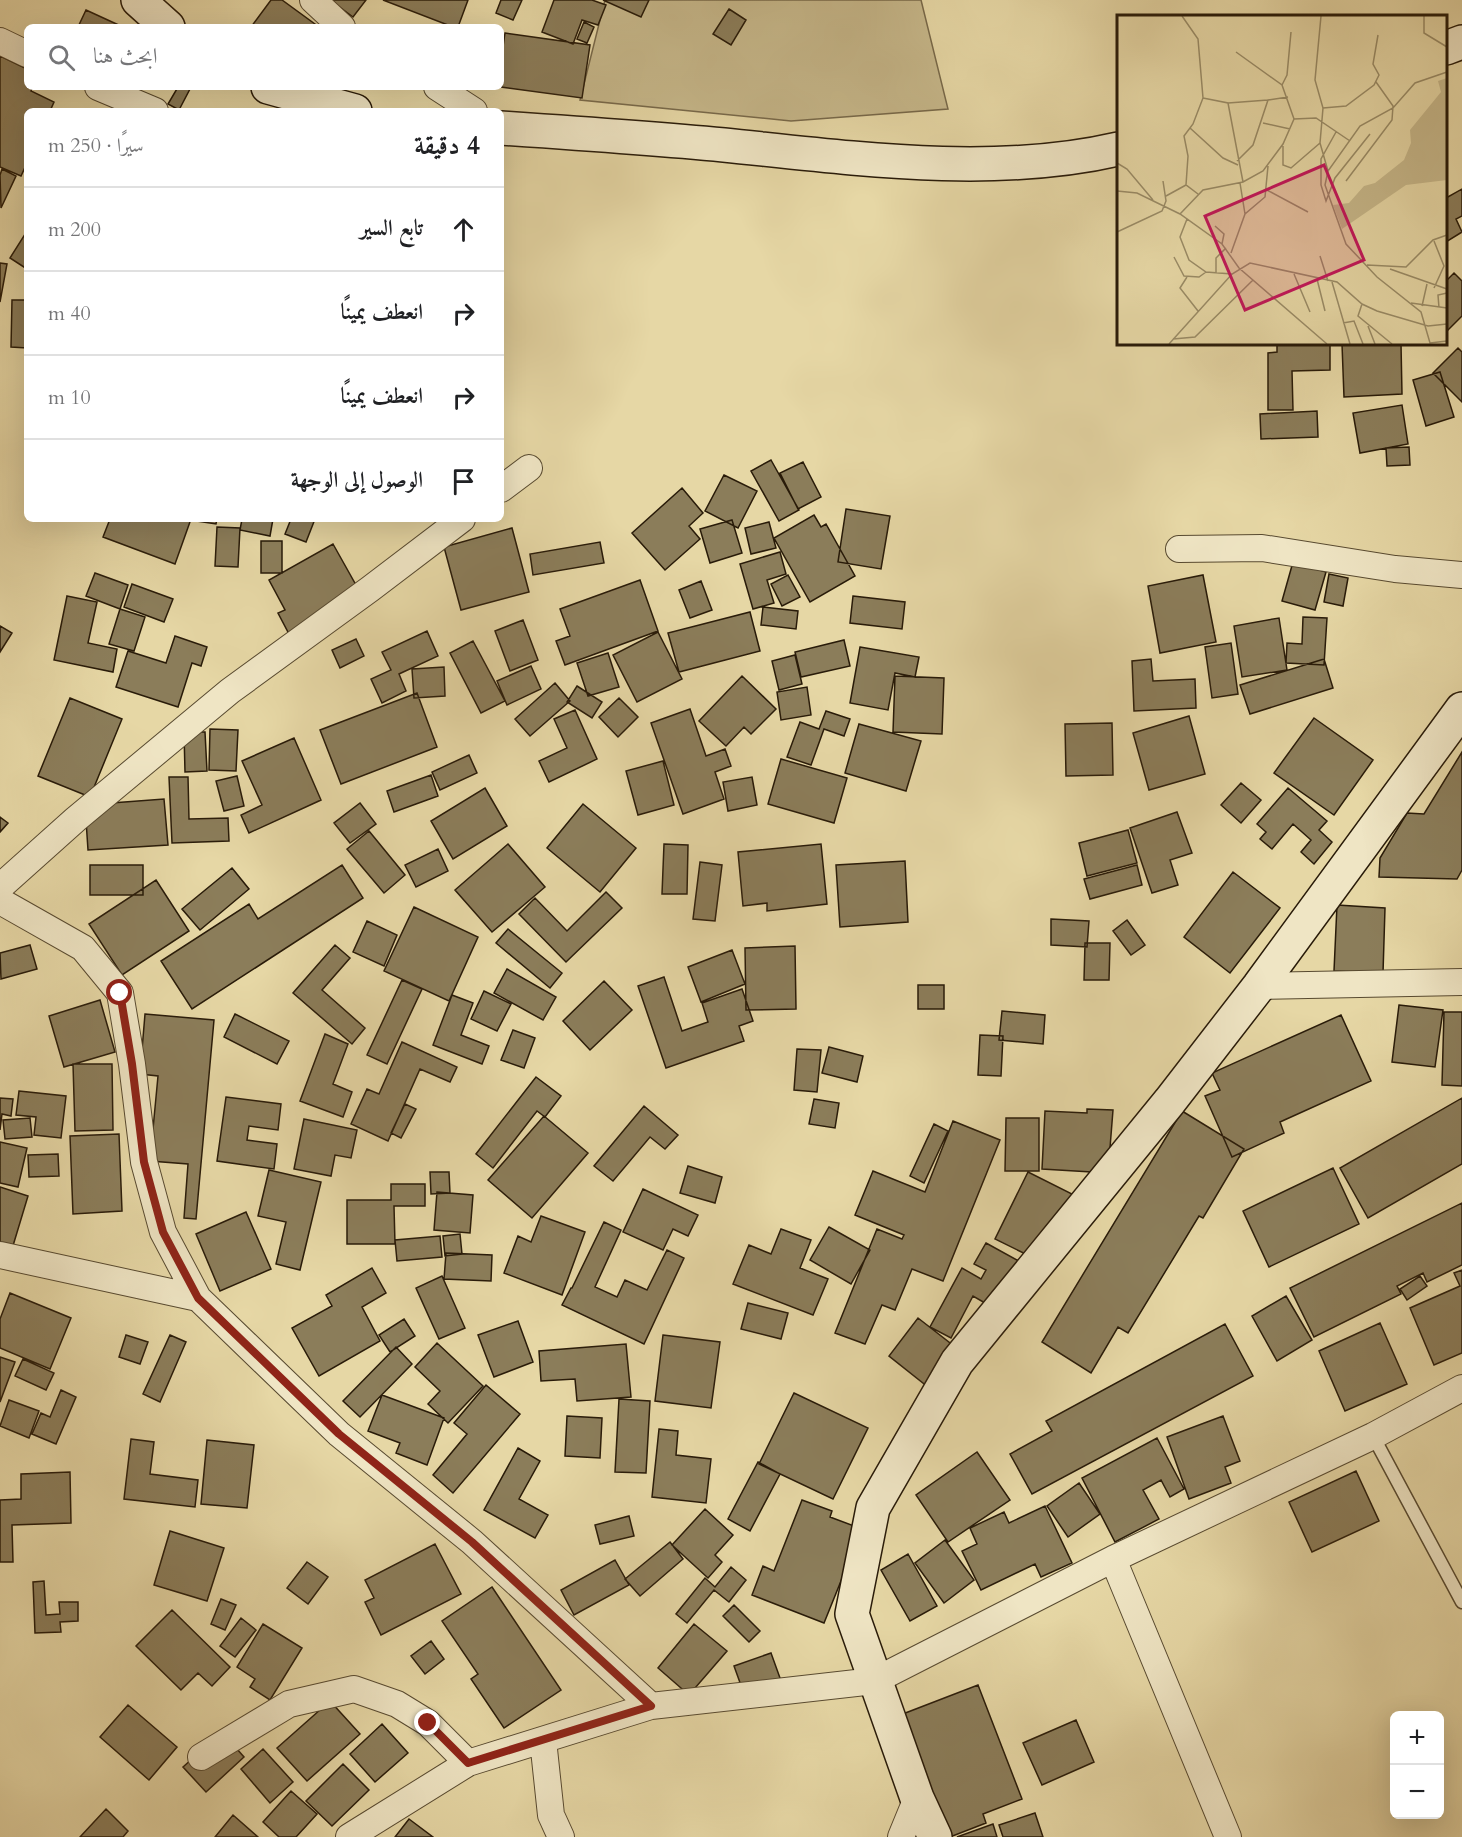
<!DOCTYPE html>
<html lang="ar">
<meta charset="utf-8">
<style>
:root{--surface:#fff;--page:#f2f2f2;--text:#202124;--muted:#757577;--line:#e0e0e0}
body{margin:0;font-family:Cardo,Amiri,serif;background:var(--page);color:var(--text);direction:rtl}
.controls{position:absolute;right:18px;bottom:18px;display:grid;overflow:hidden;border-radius:9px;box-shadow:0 6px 24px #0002}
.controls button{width:54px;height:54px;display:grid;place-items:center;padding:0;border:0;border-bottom:2px solid var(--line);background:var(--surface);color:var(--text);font:30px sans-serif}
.stop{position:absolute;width:18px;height:18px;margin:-14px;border:4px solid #8f2418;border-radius:50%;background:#fff}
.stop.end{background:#8f2418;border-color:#fff;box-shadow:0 2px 6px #0008}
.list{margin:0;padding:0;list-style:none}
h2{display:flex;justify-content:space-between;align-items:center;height:78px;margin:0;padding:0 24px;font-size:26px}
h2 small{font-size:20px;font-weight:400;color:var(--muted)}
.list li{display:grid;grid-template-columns:39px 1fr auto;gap:18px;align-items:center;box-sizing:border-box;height:84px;padding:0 24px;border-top:2px solid var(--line)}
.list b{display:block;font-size:22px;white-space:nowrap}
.list em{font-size:20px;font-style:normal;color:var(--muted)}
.icon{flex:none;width:33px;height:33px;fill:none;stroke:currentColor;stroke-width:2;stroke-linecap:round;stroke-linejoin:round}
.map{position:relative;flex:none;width:1462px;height:1837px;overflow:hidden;direction:ltr}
.search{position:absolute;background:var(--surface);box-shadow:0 6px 24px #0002;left:24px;top:24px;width:480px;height:66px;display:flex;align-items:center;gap:15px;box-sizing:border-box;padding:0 21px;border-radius:9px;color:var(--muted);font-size:22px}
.panel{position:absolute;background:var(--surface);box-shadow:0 6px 24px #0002;left:24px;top:108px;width:480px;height:414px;border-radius:9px;direction:rtl}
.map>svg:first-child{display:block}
</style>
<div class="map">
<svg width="1462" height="1837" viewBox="0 0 1462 1837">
<rect width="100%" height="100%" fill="#e6d7a5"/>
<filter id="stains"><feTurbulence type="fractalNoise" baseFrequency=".00333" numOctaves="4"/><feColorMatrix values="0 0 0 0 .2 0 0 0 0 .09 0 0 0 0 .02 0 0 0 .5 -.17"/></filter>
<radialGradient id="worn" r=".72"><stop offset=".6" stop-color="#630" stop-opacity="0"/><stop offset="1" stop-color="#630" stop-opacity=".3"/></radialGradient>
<!-- green -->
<path fill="#c6b78a" stroke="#78694a" stroke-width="1.5" d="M605,0H921L948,109L791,121L580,100Z"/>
<!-- building -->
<path fill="#8b7d5a" stroke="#291b09" stroke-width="1.5" d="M271,0H282L319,27H251Z
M330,0H366L353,17Z
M383,0H468L458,27H453Z
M501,0H522L513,20L496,13Z
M554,0H592L606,5L598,25L582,20L573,44L542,32Z
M603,0H649L641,17Z
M729,9L746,20L731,45L713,34Z
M86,10L123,27H78Z
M584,22L594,27L587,43L577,39Z
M505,33L590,45L582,98L501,87V60Z
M0,56L27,69V87H33L31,91L54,102L50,111H27V163L21,176L0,167Z
M178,87H191L179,110L168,104Z
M2,169L16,176L1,208L0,175Z
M1462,189V216L1456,219L1462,232L1446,242V198Z
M27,231V269L10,258Z
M0,263L7,264L0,302Z
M1454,273L1462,281V316L1446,332V281Z
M12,300H27V348L11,347Z
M1277,344H1330V370L1292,371L1293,410H1268V353L1277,352Z
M1342,344H1401L1402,394L1344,397Z
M1458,348L1462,352V402L1433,373Z
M1440,372L1454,417L1426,426L1413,380Z
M1402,405L1408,444L1360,453L1353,413Z
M1317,411L1318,437L1261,439L1260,414Z
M1409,447L1410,465L1387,466L1386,448Z
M771,460L799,510L779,521L751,471Z
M803,462L821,497L798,509L780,473Z
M724,475L757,491L738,528L705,511Z
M682,488L703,513L689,526L700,539L665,570L632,533Z
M846,509L890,516L881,569L838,562Z
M814,515L821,527L826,524L855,576L810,602L774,538Z
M110,519H191L175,564L103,537Z
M197,519H217L216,524L197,521Z
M242,519H273L270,536L240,530Z
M291,519H315L306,542L285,534Z
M732,520L742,553L710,563L700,529Z
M769,522L776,548L751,554L745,528Z
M217,527L240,528L238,567L215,566Z
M512,528L529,592L461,610L444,547Z
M261,541H282V573H261Z
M600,542L604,563L533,575L530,554Z
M333,544L361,594L289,634L278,613L285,610L269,580Z
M780,552L786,574L767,580L774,603L753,609L740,564Z
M1293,562L1326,572L1315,610L1282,601Z
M95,573L128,585L120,609L86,596Z
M1329,574L1348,578L1343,606L1324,602Z
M788,575L800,597L782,606L771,584Z
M1203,575L1216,642L1160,653L1148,586Z
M640,580L658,631L565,665L556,641L570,636L560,609Z
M701,581L712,610L690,618L679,590Z
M132,584L173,599L164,622L124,607Z
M67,596L97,602L88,643L117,649L113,672L54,660Z
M853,596L905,602L902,629L850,623Z
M763,607L798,611L796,629L761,625Z
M120,609L145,617L134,651L109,644Z
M750,612L760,651L679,672L668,633Z
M1303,617L1327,618L1324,665L1286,663L1287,643L1302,644Z
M1279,618L1287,670L1242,677L1234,626Z
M523,620L538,660L510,671L495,631Z
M0,626L12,633L0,652Z
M427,631L438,656L399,674L406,691L382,703L371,679L391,670L382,652Z
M658,632L682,679L637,702L613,655Z
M175,636L207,647L201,666L192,663L178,707L116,687L128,651L166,663Z
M356,639L364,656L340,668L332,650Z
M844,640L850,666L801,677L795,652Z
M473,641L505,701L481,713L450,653Z
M1231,643L1238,694L1212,698L1205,647Z
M860,647L919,657L915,677L895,673L888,710L850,703Z
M608,653L619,687L588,696L577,663Z
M795,655L802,684L779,690L772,661Z
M1151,659L1153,681L1195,679L1196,708L1134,711L1132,661Z
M1324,659L1333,688L1250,714L1240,685Z
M531,666L541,689L507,705L497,681Z
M444,667L445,696L414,698L412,669Z
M742,676L776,709L751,734L744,727L726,746L699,721Z
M895,676L944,678L942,734L893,732Z
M555,683L570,701L530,736L515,719Z
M577,686L602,702L592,718L567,702Z
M807,687L811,715L781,720L777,692Z
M417,693L437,747L341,784L320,730Z
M70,698L122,719L90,797L38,776Z
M619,698L638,717L618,737L599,717Z
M690,709L706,756L725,749L731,766L715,772L724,799L683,814L651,723Z
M575,710L597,759L549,782L539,761L567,748L554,719Z
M826,711L850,719L844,736L824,729L811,765L787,757L800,722L819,729Z
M1189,716L1205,774L1149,790L1133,733Z
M1314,718L1373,760L1334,815L1274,773Z
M1112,723L1113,775L1066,776L1065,724Z
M859,724L921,741L906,791L845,773Z
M210,729L238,730L236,771L209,770Z
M184,732H205L207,771L185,772Z
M294,738L321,800L249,833L241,815L262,805L242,761Z
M1462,752V870L1457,879L1379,877L1380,858L1407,813L1424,814Z
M469,755L477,773L440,790L432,772Z
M781,759L847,778L834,823L768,804Z
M663,761L674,805L638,815L626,771Z
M431,775L438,796L394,812L387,791Z
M237,776L244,806L224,811L216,781Z
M169,777H188L189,819L228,818L229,841L172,843Z
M752,777L757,805L728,811L723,782Z
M1241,783L1261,800L1241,823L1221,805Z
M485,788L507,826L453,859L431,821Z
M1288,788L1327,821L1319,830L1332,842L1314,864L1301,852L1311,840L1293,824L1272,849L1260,839L1266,832L1257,824Z
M164,799L168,845L88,850L85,805Z
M360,803L376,824L350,843L334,823Z
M583,804L636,848L600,892L547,848Z
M1177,812L1192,853L1170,860L1178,885L1152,893L1130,828Z
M0,817L8,823L0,832Z
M1128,830L1137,863L1087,876L1079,843Z
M369,831L405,875L384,893L347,849Z
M508,844L545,887L492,932L455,890Z
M664,844L688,845L687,894H662Z
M821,844L827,904L767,911V903L743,906L738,852Z
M438,849L448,871L416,887L405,865Z
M905,861L908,922L840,927L836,865Z
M700,862L722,865L715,921L693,919Z
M90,865H143V895H90Z
M342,865L363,898L192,1009L161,961L249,904L258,919Z
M1137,865L1142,885L1090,899L1084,879Z
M232,868L249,889L200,930L182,909Z
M1233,872L1280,908L1230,973L1184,937Z
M156,880L189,931L122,975L89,924Z
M606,892L622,908L566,962L519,914L535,898L567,931Z
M1337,905L1385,908L1383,973L1334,971Z
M414,907L478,937L449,1001L384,971Z
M1051,919L1089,921L1087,947L1051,945Z
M1127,920L1145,945L1131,955L1113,931Z
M367,921L397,935L384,966L353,952Z
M508,929L562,973L550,988L496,943Z
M1085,943H1110L1109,980H1084Z
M30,945L37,969L1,979L0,953Z
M335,945L350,958L322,990L365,1028L352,1044L293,993Z
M795,946L796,1009L746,1010L745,948Z
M732,950L745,984L701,1002L688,967Z
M507,969L556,997L543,1020L494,993Z
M664,977L682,1031L708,1022L702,1003L742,989L753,1021L739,1026L744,1041L666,1068L638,986Z
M402,980L422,989L387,1064L367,1055Z
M604,981L632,1010L590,1050L563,1021Z
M918,985H944V1009H918Z
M484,991L511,1004L497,1031L471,1019Z
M452,995L473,1003L461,1035L489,1046L482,1064L433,1045Z
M100,1000L115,1052L64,1067L49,1016Z
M1399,1005L1443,1010L1435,1067L1392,1062Z
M1002,1011L1045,1015L1043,1044L999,1040Z
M1444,1012H1462V1086L1442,1085Z
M145,1014L214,1020L196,1219L184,1218L188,1164L150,1161L158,1076L140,1074Z
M235,1014L289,1041L277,1064L224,1037Z
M1341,1015L1371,1081L1280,1122L1284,1133L1232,1157L1205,1096L1220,1090L1212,1073Z
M513,1030L535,1038L524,1068L501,1060Z
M325,1034L348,1044L333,1084L352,1092L343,1117L300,1101Z
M980,1035L1003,1036L1001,1076L978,1075Z
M402,1042L457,1067L450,1082L420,1069L388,1141L351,1124L367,1089L379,1094Z
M829,1047L863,1056L857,1082L822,1073Z
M797,1049L821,1050L817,1092L794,1090Z
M73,1064H112L113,1130L75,1131Z
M536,1077L561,1096L545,1117L537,1111L493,1168L476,1154Z
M19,1091L66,1096L61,1138L34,1135L36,1117L16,1115Z
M226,1097L281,1104L278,1130L249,1126L247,1140L277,1144L274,1169L217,1161Z
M0,1098L13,1099L11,1116L2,1114L0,1130Z
M1462,1098V1164L1368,1218L1340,1168Z
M814,1099L839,1103L835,1128L809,1124Z
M405,1104L416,1109L401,1138L391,1133Z
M644,1106L678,1135L665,1149L650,1137L613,1181L594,1166Z
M1087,1109L1113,1110L1108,1173L1042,1169L1045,1111L1087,1113Z
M1182,1111L1244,1149L1203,1218L1199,1216L1128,1333L1118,1327L1091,1373L1042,1342Z
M544,1116L588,1153L532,1218L488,1180Z
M30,1118L32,1137L5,1139L3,1120Z
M1006,1118H1039V1171H1005Z
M304,1119L357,1130L351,1158L335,1155L331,1176L294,1169Z
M953,1121L1000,1140L943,1281L912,1269L895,1310L882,1305L865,1344L835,1333L877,1229L902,1239L904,1235L855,1215L873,1171L925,1192Z
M934,1124L948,1131L924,1183L910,1176Z
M119,1134L122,1211L73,1214L70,1136Z
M0,1142L27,1148L18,1187L0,1183Z
M58,1154L59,1176L29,1177L28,1155Z
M688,1166L722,1177L715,1203L680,1193Z
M1333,1168L1359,1224L1269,1267L1243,1211Z
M269,1170L321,1182L300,1270L276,1264L286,1222L258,1216Z
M430,1172H449L450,1193L431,1194Z
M1028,1172L1078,1197L1046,1264L995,1239Z
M391,1184H425V1206H394L395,1244H347V1200H391Z
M0,1187L28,1196L12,1249L0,1246Z
M643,1189L698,1215L688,1236L673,1229L663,1250L623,1232Z
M437,1192L473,1195L470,1233L434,1230Z
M1462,1203V1265L1427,1282L1423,1273L1397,1286L1401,1294L1314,1337L1290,1288Z
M246,1212L271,1269L220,1291L196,1234Z
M541,1216L585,1232L562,1295L504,1273L518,1236L531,1242Z
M604,1222L621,1230L595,1287L617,1297L625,1280L647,1290L667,1250L684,1258L644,1344L562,1305L571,1288H572Z
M829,1227L870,1250L851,1284L810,1260Z
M781,1229L811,1240L800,1268L828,1279L813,1315L733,1284L749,1245L771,1254Z
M460,1234L462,1254L445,1256L443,1236Z
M440,1236L442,1257L397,1261L395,1240Z
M986,1243L1028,1266L985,1303L973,1296L951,1338L930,1327L962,1268L981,1279L986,1270L974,1264Z
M446,1253L492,1255L491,1281L444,1279Z
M372,1268L386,1293L362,1307L380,1341L319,1376L292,1328L332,1306L326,1295Z
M1462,1270V1353L1434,1365L1410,1308L1460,1286L1454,1273Z
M442,1276L465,1328L439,1339L416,1288Z
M1420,1276L1427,1286L1407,1300L1400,1289Z
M10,1293L71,1318L50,1369L0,1348V1319Z
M1286,1296L1312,1340L1277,1361L1252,1316Z
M748,1303L788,1313L781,1339L741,1329Z
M918,1318L968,1357L938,1395L889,1356Z
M404,1319L415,1336L390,1352L379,1335Z
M518,1321L533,1362L494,1377L478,1335Z
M1380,1323L1407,1384L1345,1411L1319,1351Z
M1225,1324L1253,1376L1032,1494L1010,1454L1052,1431L1046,1421Z
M126,1335L148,1342L140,1364L119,1357Z
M170,1335L186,1342L160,1402L143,1394Z
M663,1335L720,1342L711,1408L655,1401Z
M437,1343L483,1386L448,1423L428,1404L440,1391L415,1367Z
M626,1344L631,1397L577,1401L575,1379L541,1381L539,1351Z
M396,1347L412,1364L360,1417L343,1401Z
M0,1357L15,1362L0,1402Z
M23,1359L54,1373L46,1390L15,1376Z
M486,1385L520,1414L453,1493L433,1475L467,1434L454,1423Z
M61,1390L76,1397L56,1444L32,1434L41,1413L50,1417Z
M794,1393L868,1428L833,1499L759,1464Z
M382,1395L444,1418L427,1465L396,1453L400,1443L368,1431Z
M619,1399L650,1401L646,1473L615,1472Z
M9,1400L39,1411L29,1438L0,1426Z
M567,1416L602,1418L600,1458L565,1456Z
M1223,1416L1240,1461L1225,1467L1231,1483L1189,1499L1167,1437Z
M659,1429L678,1431L676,1455L711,1459L706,1503L652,1497Z
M1157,1438L1184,1489L1170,1497L1161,1480L1143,1490L1159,1519L1115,1542L1082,1478Z
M131,1439L154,1442L150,1474L198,1480L195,1507L124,1499Z
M207,1440L254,1445L247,1508L201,1504Z
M518,1448L540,1461L519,1499L548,1515L535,1538L484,1510Z
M977,1452L1010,1500L948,1542L916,1495Z
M758,1462L780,1474L750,1531L728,1519Z
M1356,1471L1379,1521L1312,1552L1289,1502Z
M70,1472L71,1523L12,1525L13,1562H0V1500L21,1499V1474Z
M1079,1483L1100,1514L1068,1537L1047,1506Z
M802,1500L832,1511L830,1517L862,1529L824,1623L752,1595L763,1566L774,1571Z
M1045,1506L1072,1563L1041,1577L1035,1564L981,1590L962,1551L977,1544L970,1528L1004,1512L1009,1523Z
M705,1509L733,1535L715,1555L722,1562L708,1578L672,1545Z
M629,1516L634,1536L600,1544L595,1525Z
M170,1531L224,1548L207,1601L154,1585Z
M945,1540L974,1580L944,1603L915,1563Z
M670,1542L683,1559L640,1596L625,1579Z
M435,1544L461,1594L381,1635L365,1602L374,1598L365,1580Z
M908,1554L937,1606L910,1621L881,1570Z
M615,1560L629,1585L574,1615L561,1590Z
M307,1562L328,1577L308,1604L287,1588Z
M731,1567L746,1580L729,1602L714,1590L687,1623L676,1614L705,1578L715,1587Z
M44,1581L46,1615L60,1614L59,1602H78V1621L60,1622L61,1632L35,1633L33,1582Z
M492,1587L561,1690L504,1728L471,1679L478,1674L442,1621Z
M221,1599L236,1605L225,1630L211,1624Z
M734,1605L760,1631L749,1642L723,1616Z
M172,1610L230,1667L212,1686L198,1673L181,1690L136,1646Z
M241,1618L256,1630L235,1657L220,1646Z
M263,1624L302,1648L270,1700L250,1687L255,1679L237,1667Z
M694,1624L727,1651L689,1695L658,1668Z
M431,1641L444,1659L425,1674L411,1656Z
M771,1653L780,1678L743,1691L734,1666Z
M978,1685L1022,1799L983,1814L986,1823L950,1837L895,1717Z
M330,1701L360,1734L307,1781L277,1748Z
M128,1705L177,1747L149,1780L100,1737Z
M1076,1720L1094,1762L1042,1785L1023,1743Z
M382,1724L408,1753L375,1782L350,1754Z
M222,1732L244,1757L206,1792L183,1767Z
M263,1749L293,1782L270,1803L241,1769Z
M343,1764L369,1790L332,1826L306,1801Z
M291,1791L317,1814L296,1837H279L263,1822Z
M106,1809L128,1831L123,1837H80Z
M1035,1813L1043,1837H1003L999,1825Z
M233,1815L258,1837H215Z
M409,1819L433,1837H395Z
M993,1824L997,1837H957Z"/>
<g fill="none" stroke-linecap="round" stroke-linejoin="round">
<!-- lane casing -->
<g stroke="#584a30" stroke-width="15">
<path id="lane" d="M1373,1436L1462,1602"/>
</g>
<!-- street casing -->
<g stroke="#584a30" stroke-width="28">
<path id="street" d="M313,0L342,27
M0,41L27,54
M98,87L155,111
M437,87L474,111
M501,489L529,468
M1179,549L1262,548L1395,569L1462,575
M0,887L76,819L230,691L370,589L462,519
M0,901L83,948L120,993L132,1064L144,1162L163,1232L198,1298L339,1434L472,1542L651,1706
M1259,986L1462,982
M0,1255L198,1298
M1113,1559L1228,1837
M543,1740L551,1815L561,1837
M201,1757L289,1704L354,1689L397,1704L428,1723L468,1763
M349,1837L468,1763L651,1706L874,1681L1113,1559L1373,1436L1462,1388
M901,1837L917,1798"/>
</g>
<!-- secondary casing -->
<g stroke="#291b09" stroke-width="36">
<path id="secondary" d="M138,0L168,27
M1446,48L1462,42
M268,87L355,111
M501,128C575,133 650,138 724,145C851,158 993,178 1118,149
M935,1837L917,1798L852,1614L873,1508L957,1362L1170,1101L1259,986L1462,709"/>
</g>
<!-- lane -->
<use href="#lane" stroke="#efe5c4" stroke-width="12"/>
<!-- street -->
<use href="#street" stroke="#efe5c4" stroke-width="26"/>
<!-- secondary -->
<use href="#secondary" stroke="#efe5c4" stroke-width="33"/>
</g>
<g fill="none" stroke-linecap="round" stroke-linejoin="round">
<!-- route -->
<path stroke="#8f2418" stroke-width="8" d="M120,993L132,1064L144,1162L163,1232L198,1298L339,1434L472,1542L651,1706L468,1763L428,1723"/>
</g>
<!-- overview -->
<g transform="translate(1117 15)">
<rect width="330" height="330" fill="#e6d7a5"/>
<path d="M330,63V165L289,170L225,214L216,190L232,188L247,171L258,168L287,145L294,128L293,115L324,77L321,66Z" fill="#c6b78a"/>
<path fill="none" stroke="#9a8c67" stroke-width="1.5" d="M65,1L81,24L86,83L76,109L67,121L71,141L69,170M204,1L198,65L206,93L203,128L211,156M307,1V18L330,32M330,57L298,68L276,93L243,111L211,156L208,170L229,229L260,262L304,297L313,328L330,326M165,70L170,60L174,17M86,83L111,88L126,167M111,88L151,85M206,93L229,91L257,70L262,60L256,49L261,20M177,104L199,103L233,126M146,108L173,114M73,113L106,143L121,150M219,117L204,144V170L209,186L218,163L253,119M166,131V150L174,153L203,128M120,146L136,130L151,85L171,82M0,148L10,154L36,185M229,166L275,105L276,91L259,67M123,168L128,199M148,174L191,197M0,176L20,178L63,199L105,229L122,253L210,329M49,181L69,170L81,179M63,199L86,175L126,167L146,156L166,129L177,104L165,70L119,37M70,204L63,222L72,245L89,257L115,259M98,211L107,219L105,229M0,217L45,196L49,186L46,166M317,226L327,251L317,273M114,238L128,199L148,182L151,151M203,241L211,266M57,242L67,261L82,262L89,257M250,250L289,252L316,225L330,220M273,254L330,274M99,258V243L109,233M177,259L193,297M70,262L63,273L81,296M200,264L208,296M215,267L233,329M294,288L330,293M245,289L241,301L275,329M305,291L310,269M322,293L321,280L330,278M226,308L237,306L246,329M251,311L258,329M56,324L78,322L136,265M52,329L115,259L133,248L220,267L245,289L260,296L311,311L330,309"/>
<path fill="#c2185b" fill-opacity="0.15" stroke="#c2185b" stroke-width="3" d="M207,150L247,245L128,295L88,201Z"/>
<rect width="330" height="330" fill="none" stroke="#291b09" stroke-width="3"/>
</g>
<rect width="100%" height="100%" filter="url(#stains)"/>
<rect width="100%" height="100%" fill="url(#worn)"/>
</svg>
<div class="controls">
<button>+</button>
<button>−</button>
</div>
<div class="stop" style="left:120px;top:993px"></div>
<div class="stop end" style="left:428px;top:1723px"></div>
<div class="search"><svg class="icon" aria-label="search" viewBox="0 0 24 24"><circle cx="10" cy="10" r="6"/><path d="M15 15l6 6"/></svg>ابحث هنا</div>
<section class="panel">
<h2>4 دقيقة<small>سيرًا · 250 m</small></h2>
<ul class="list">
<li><svg class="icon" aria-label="ahead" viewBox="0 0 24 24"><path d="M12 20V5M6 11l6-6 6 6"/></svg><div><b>تابع السير</b></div><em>200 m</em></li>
<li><svg class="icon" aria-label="right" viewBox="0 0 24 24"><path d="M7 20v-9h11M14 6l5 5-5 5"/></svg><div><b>انعطف يمينًا</b></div><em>40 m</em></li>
<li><svg class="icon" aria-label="right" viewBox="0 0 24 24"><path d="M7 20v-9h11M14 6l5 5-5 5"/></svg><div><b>انعطف يمينًا</b></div><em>10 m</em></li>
<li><svg class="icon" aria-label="arrive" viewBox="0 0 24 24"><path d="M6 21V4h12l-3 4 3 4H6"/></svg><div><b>الوصول إلى الوجهة</b></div></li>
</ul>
</section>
</div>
